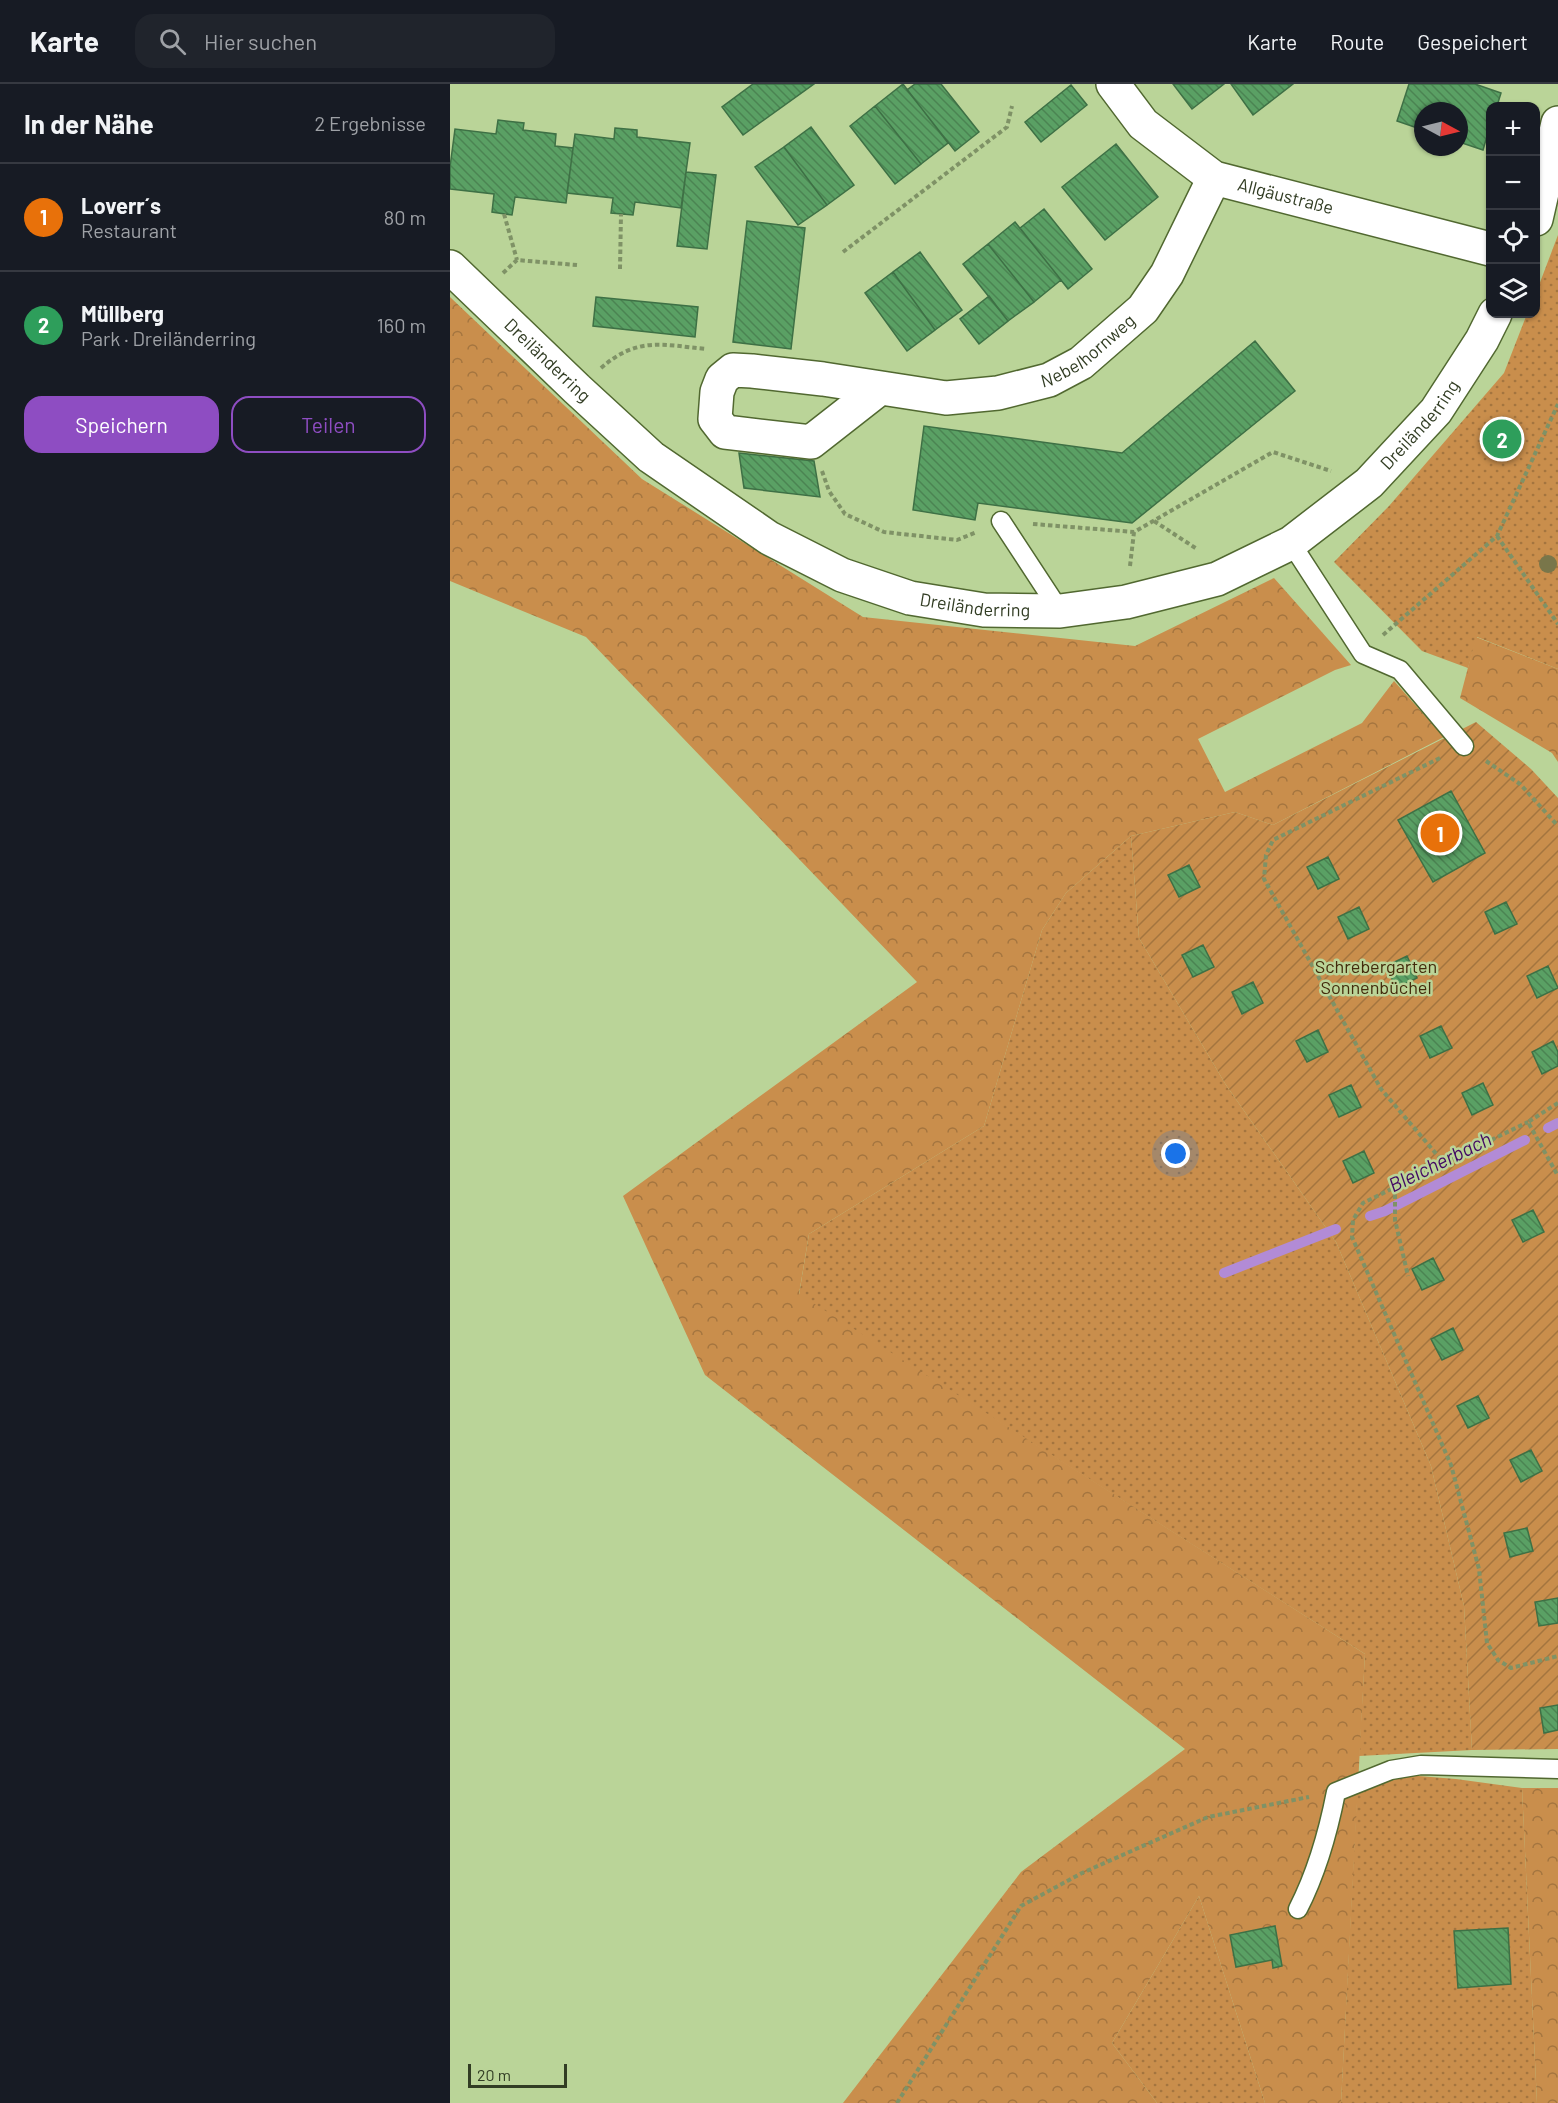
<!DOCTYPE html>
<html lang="de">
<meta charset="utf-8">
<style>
:root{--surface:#171b24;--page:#20242c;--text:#f1f3f6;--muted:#9ea1a6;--line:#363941;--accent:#8e4dc2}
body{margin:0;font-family:Barlow,sans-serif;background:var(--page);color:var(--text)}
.controls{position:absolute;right:18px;top:18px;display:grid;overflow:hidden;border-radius:12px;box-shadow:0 2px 4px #0004}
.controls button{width:54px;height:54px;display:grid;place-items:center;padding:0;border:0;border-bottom:2px solid var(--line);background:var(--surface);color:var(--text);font:30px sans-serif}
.compass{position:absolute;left:964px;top:18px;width:54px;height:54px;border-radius:50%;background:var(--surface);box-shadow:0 2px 4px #0004;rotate:97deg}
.scale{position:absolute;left:18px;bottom:15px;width:99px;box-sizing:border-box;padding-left:6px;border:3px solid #323d24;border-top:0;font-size:16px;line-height:21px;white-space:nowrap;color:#323d24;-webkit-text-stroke:4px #bad498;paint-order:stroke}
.you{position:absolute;left:726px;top:1070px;width:21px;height:21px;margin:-15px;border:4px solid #fff;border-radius:50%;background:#1a73e8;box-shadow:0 0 0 9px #1a73e833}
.badge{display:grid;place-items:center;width:39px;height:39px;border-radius:50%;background:var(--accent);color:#fff;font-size:20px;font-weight:700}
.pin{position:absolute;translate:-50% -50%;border:3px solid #fff;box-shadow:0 2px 6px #0006}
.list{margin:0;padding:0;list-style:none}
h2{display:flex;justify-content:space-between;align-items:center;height:78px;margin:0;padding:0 24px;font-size:26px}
h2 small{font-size:20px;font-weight:400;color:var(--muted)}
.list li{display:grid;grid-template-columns:39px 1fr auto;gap:18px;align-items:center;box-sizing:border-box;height:108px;padding:0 24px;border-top:2px solid var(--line)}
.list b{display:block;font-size:22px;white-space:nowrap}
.list p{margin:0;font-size:20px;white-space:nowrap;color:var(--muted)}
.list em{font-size:20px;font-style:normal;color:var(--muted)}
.actions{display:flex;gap:12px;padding:18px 24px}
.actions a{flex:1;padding:14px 0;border:2px solid var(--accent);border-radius:18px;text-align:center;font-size:21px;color:var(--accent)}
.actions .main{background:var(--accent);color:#fff}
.icon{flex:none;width:33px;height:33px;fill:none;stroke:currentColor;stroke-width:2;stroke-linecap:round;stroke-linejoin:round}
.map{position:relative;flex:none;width:1108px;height:2019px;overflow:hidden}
header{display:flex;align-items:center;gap:36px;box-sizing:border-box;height:84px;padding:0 30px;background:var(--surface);border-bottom:2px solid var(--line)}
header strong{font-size:28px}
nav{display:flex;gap:33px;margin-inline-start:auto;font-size:21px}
.search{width:420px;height:54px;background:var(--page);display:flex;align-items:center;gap:15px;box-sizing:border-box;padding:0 21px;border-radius:18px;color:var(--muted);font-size:22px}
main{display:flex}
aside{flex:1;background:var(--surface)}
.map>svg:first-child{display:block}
</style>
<header>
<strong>Karte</strong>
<div class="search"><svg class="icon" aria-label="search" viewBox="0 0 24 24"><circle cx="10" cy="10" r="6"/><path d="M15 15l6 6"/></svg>Hier suchen</div>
<nav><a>Karte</a><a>Route</a><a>Gespeichert</a></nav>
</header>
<main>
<aside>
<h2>In der Nähe<small>2 Ergebnisse</small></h2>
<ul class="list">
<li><span class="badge" style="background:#e8710a">1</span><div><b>Loverr´s</b><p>Restaurant</p></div><em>80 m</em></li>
<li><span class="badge" style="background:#2e9e5b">2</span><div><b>Müllberg</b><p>Park · Dreiländerring</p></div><em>160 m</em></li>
</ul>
<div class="actions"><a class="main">Speichern</a><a>Teilen</a></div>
</aside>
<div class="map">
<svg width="1108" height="2019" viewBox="0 0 1108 2019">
<defs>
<pattern id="grass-dots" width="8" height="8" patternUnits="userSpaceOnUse" patternTransform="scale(1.5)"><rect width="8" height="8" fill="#c98e4c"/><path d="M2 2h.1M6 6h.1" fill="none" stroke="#a4753f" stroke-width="1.8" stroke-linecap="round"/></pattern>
<pattern id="forest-crowns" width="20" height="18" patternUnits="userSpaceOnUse" patternTransform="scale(1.5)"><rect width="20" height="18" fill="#c98e4c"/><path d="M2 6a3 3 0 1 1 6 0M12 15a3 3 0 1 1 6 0" fill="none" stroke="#a4753f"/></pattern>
<pattern id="garden-furrows" width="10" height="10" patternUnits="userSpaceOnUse" patternTransform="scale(1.5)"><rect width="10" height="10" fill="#c98e4c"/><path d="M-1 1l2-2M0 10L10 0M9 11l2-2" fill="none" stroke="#a4753f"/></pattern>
<pattern id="building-back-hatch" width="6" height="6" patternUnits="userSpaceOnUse" patternTransform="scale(1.5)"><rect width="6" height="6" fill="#5aa064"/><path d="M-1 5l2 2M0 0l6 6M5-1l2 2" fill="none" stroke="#4b8452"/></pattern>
</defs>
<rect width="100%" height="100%" fill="#bad498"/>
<!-- grass -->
<path fill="url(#grass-dots)" d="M1108,151V585L1027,553L1018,584L972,567L884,478L939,422L1054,289L1077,230H1086V209Z
M681,752L689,854L776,1001L886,1158L981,1382L1014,1522L1022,1666L909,1672L915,1570L349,1211L359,1150L534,1042L592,846L616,809Z
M956,1691L1006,1695L1072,1704L1087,2019H891L907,1710Z
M749,1812L815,2019H707L662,1959Z"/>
<!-- forest -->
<path fill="url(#forest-crowns)" d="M0,213L192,395L413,533L685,562L824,494L901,581L885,586L748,655L775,708L912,639L944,597L994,653L823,741L785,728L681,752L616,809L592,846L534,1042L359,1150L349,1210L915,1570L891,2019H815L749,1812L662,1959L707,2019H393L571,1788L735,1665L255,1291L173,1112L467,898L136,553L0,497Z
M1026,553L1108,585V678L1102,669L1010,614Z
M1072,1704H1108V2019H1087Z"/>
<!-- garden -->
<path fill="url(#garden-furrows)" d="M1026,638L1081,685L1108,714V1665L1022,1666L1014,1522L981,1382L886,1158L776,1001L689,854L681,752L785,728L823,741Z"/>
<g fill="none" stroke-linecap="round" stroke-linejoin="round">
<!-- stream -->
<path stroke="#b28bd6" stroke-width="10" d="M1098,1044L1108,1039
M920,1132L935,1127L1075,1056
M774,1189L886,1145"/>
</g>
<!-- building -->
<path fill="url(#building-back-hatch)" stroke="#3e7045" stroke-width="1.5" d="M303,0H364L293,51L272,23Z
M453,0L498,59L471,80L425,22Z
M465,0H491L529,48L505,67L457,6Z
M723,0H774L742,25Z
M781,0H843L803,31Z
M959,0H1025L1051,9L1047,22H1040V42L1033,66L1009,58V27H973V46L947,37Z
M621,1L637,21L591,58L575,38Z
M425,22L471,80L445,100L400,42Z
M48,36L74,39L73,46L106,50L105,62L123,64L116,119L65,113L62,131L42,128L44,110L0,105V83L5,45L46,50Z
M361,43L404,101L377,121L334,63Z
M165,44L187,46V53L240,59L231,124L185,118L183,131L161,129L163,114L117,109L125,50L164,55Z
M666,60L708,113L655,156L612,103Z
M334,63L377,121L348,141L305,83Z
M236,88L266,91L257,165L227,162Z
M594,125L642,185L618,205L570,144Z
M297,137L355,144L341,265L283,258Z
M565,138L611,196L584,218L538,160Z
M538,160L584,218L558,237L513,180Z
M470,168L512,226L485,246L443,188Z
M443,188L485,246L457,267L415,209Z
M539,212L558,237L529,260L510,235Z
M146,213L248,223L245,253L143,242Z
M805,257L845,307L682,439L528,419L525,436L463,426L474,342L672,369Z
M289,369L364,377L370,413L294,404Z
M1001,707L1035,769L983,798L948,736Z
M878,773L889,795L868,805L857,783Z
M739,781L750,803L729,813L718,791Z
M1056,818L1067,840L1045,850L1035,828Z
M909,823L919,845L898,855L888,833Z
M753,861L764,883L743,893L732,871Z
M957,872L967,894L946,904L936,882Z
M1098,882L1108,904L1087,914L1077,892Z
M803,898L813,919L792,930L782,908Z
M991,942L1002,964L980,974L970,952Z
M868,946L878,968L857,978L846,957Z
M1103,957L1108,968V982L1092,990L1082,968Z
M1033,999L1043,1021L1022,1031L1012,1009Z
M901,1001L911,1023L889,1033L879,1011Z
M914,1067L924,1089L903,1099L893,1077Z
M1083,1126L1094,1148L1073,1158L1062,1136Z
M983,1174L994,1196L972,1206L962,1185Z
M1003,1244L1013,1266L992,1276L981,1255Z
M1028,1312L1039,1334L1018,1344L1007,1322Z
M1081,1366L1092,1387L1071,1398L1060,1376Z
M1077,1444L1083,1467L1060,1473L1054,1449Z
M1108,1514V1539L1089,1542L1085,1518Z
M1108,1621V1646L1094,1649L1090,1624Z
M825,1842L832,1882L823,1884L822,1876L786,1883L780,1851Z
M1058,1844L1061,1900L1008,1904L1004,1847Z"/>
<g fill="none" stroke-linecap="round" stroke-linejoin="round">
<!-- service casing -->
<g stroke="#516830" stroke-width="21">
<path id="service" d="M551,437L610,527
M841,459L913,570L950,586L1014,662
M848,1825C867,1788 878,1749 886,1708L941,1686L971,1681L1108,1685"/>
</g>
<!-- minor casing -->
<g stroke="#516830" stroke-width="36">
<g id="minor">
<path id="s1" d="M663,0L693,40L764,94L1040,165"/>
<path d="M1086,135L1108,39"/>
<path id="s2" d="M0,183L127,305L201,373L319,454L392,491L460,514L534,526L610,527L676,518L767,495L841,459L919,399L986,327L1032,256L1045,230"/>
<path id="s3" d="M430,304L361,358L275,348L265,335L267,308L272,295L283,286L302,287L373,295L496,314L548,309L599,296L631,279L693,225L717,190L764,94"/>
</g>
</g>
<!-- path -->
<path stroke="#7f9266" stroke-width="4" stroke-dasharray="4.5 3" stroke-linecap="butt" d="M54,130L67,176
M393,168L557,43L562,22
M170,185L171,130
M53,189L67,176L127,181
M151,284C188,252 212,261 257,265
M372,387L379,407L395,430L434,448L507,456L527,448
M704,437L747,465
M583,440L684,448L823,368L881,387
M1047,452L1108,540
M680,482L684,448
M933,551L1047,452L1108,320
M990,674L823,756L816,771L814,795L931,1005L994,1079L913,1119L903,1136L902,1153L1001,1381L1029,1485L1037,1559L1048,1576L1061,1584L1108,1572
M1036,677L1070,700L1108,742
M1108,1019L1078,1038L1108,1092
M994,1079L1078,1038
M945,1103V1136L958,1192
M447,2019L571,1822L632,1789L758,1733L859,1713"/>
<!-- service -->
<use href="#service" stroke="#fff" stroke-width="18"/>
<!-- minor -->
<use href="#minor" stroke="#fff" stroke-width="33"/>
</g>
<!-- trees -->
<circle fill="#79764a" cx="1098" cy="480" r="9"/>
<g text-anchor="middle" stroke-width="5" stroke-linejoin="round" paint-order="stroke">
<!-- street labels -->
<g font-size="18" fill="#323d24" stroke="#bad498">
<text dy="6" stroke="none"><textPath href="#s1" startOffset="213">Allgäustraße</textPath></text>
<text dy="6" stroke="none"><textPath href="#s3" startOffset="614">Nebelhornweg</textPath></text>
<text dy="6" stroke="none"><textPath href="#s2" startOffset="135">Dreiländerring</textPath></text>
<text dy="6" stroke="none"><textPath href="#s2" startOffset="1143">Dreiländerring</textPath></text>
<text dy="6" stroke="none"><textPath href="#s2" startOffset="639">Dreiländerring</textPath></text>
</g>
<!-- park labels -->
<g font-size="18" fill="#432a0b" stroke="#bad498">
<text x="926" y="889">Schrebergarten<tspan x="926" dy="21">Sonnenbüchel</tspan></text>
</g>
<!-- water labels -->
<g font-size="20" font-style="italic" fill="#410763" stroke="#bad498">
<text transform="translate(990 1078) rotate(-26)" y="7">Bleicherbach</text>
</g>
</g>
</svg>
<div class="controls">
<button>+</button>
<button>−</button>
<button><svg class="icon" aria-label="locate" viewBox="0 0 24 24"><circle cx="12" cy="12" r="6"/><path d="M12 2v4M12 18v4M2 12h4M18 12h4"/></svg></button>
<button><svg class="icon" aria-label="layers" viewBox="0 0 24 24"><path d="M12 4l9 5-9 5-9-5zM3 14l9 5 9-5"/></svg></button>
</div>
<svg class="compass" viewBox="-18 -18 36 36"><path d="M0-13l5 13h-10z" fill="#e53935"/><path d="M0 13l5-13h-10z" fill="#9ea1a6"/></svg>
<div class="scale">20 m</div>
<div class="you"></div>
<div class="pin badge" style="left:990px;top:749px;background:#e8710a">1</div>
<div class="pin badge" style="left:1052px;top:355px;background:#2e9e5b">2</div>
</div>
</main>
